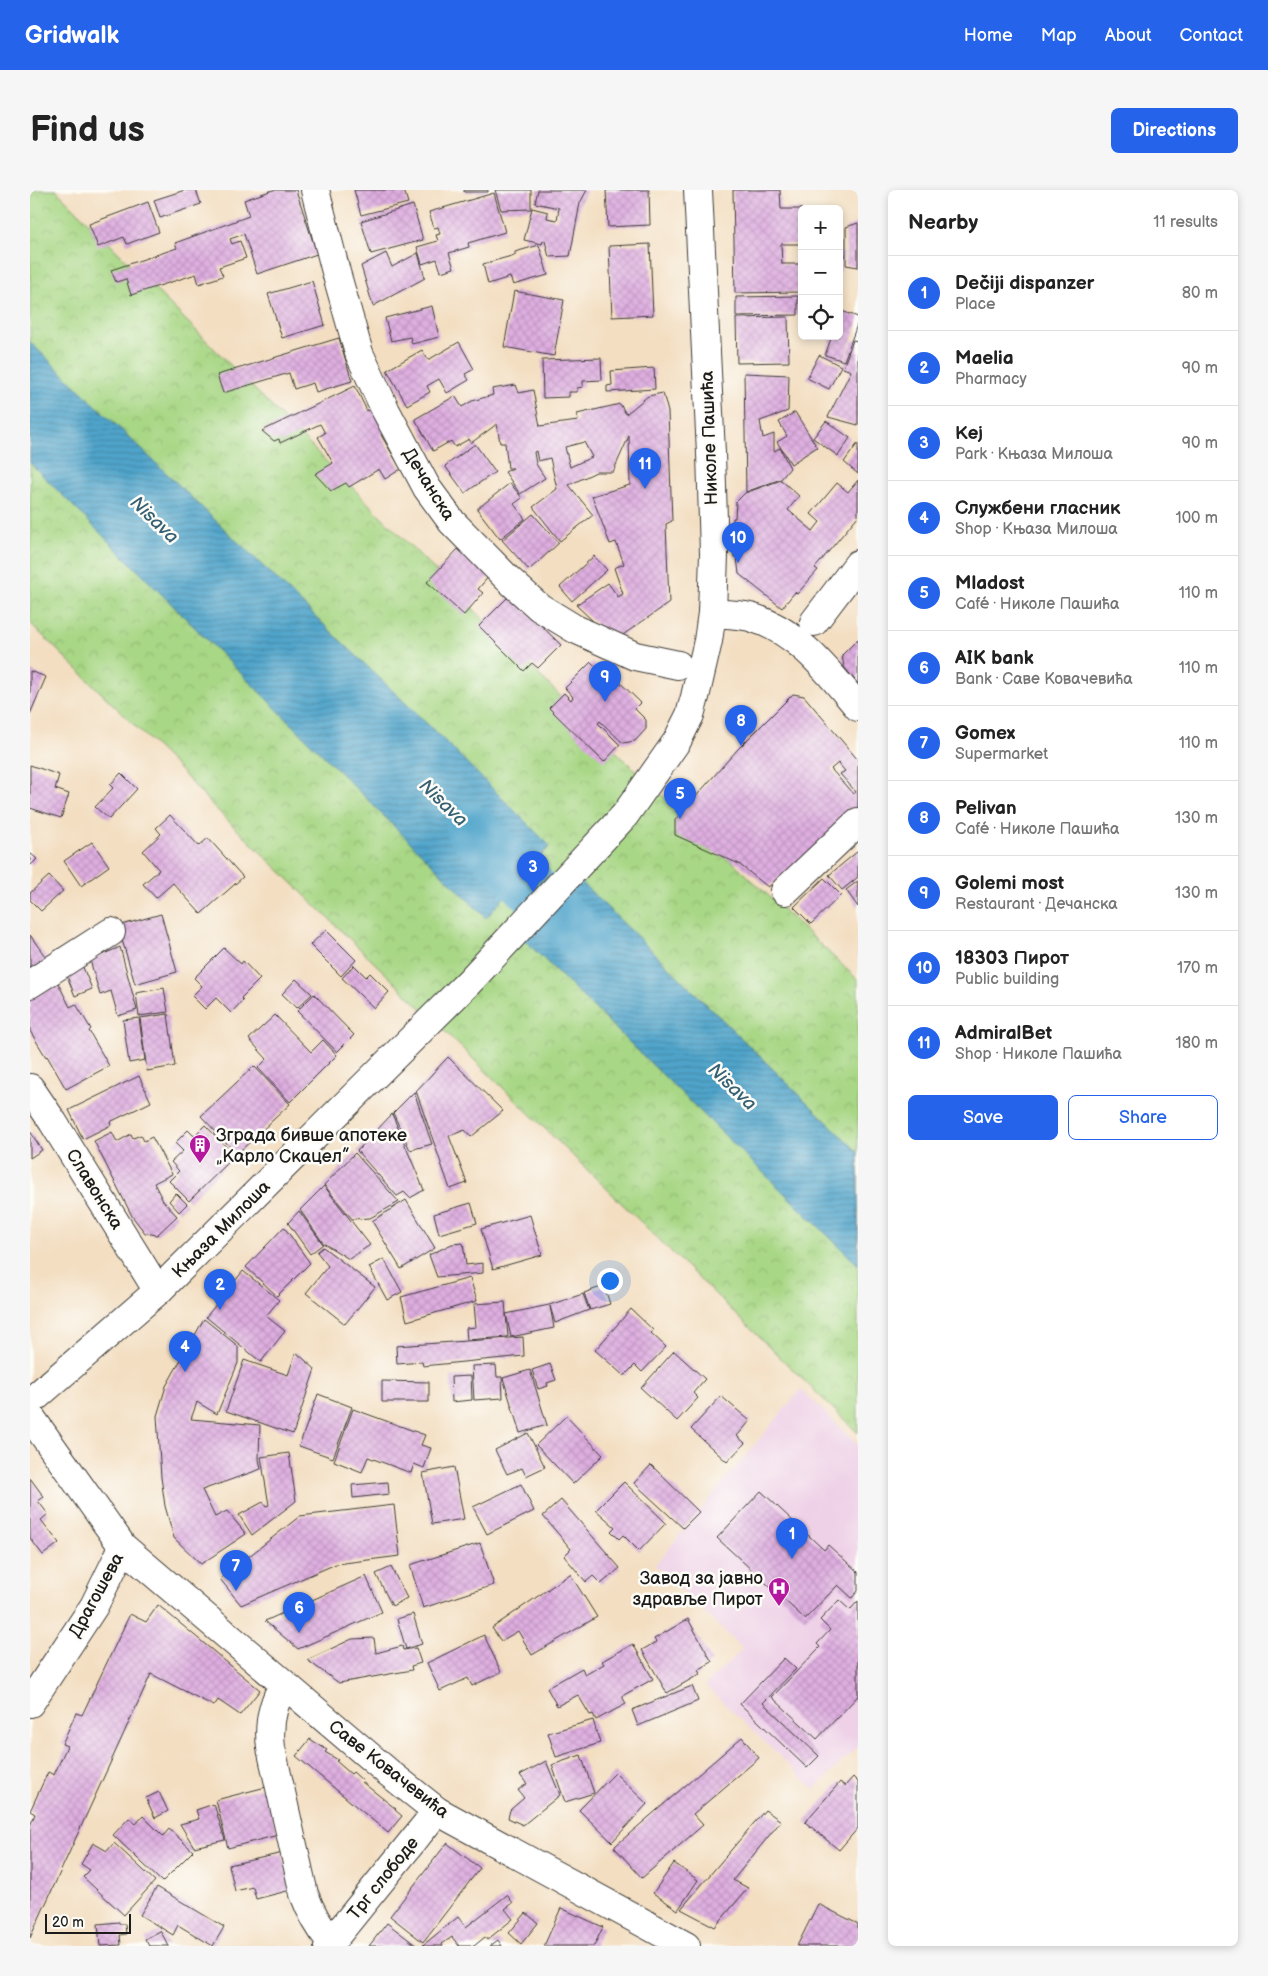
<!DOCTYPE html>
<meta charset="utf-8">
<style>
:root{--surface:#fff;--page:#f6f6f6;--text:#222;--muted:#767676;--line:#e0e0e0;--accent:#2563eb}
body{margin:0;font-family:"Balsamiq Sans",sans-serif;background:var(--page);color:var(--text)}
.controls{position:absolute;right:15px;top:15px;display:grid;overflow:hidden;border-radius:8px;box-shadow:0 2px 8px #0003}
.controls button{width:45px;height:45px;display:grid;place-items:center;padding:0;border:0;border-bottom:1px solid var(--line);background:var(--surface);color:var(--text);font:25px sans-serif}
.scale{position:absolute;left:15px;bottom:12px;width:86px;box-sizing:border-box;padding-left:5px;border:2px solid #1c1c1c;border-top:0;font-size:14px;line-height:18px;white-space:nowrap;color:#1c1c1c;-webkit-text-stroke:4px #fdfcf7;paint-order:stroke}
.you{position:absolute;left:579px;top:1090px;width:18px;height:18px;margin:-12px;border:4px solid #fff;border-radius:50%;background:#1a73e8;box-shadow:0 0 0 8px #1a73e833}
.badge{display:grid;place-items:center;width:32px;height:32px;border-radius:50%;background:var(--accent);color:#fff;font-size:16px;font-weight:700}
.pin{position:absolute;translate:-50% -41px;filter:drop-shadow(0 1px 2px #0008)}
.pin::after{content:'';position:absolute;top:26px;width:18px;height:15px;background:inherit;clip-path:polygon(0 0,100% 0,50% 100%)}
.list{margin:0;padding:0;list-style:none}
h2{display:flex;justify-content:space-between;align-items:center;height:65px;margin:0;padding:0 20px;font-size:21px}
h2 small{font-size:16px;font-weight:400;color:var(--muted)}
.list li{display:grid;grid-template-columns:32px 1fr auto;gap:15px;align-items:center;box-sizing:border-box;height:75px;padding:0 20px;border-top:1px solid var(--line)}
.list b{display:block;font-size:19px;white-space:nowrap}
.list p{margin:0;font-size:16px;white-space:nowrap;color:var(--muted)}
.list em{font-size:16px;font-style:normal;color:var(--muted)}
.actions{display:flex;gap:10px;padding:15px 20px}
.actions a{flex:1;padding:11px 0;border:1px solid var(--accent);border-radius:8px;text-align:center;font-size:18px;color:var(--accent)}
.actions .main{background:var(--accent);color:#fff}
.icon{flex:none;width:28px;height:28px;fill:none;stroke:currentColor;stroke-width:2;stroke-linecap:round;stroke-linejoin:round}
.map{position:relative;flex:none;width:828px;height:1756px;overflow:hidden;border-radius:8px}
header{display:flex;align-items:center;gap:30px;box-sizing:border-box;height:70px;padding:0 25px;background:var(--accent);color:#fff}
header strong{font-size:24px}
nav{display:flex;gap:28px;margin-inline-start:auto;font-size:18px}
.intro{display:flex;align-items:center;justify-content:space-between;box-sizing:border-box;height:120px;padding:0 30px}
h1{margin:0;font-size:35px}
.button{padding:12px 22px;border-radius:8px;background:var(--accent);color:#fff;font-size:18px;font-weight:700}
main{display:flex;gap:30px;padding:0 30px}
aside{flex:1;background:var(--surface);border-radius:8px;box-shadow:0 2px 8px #0003}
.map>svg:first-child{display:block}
</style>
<header>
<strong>Gridwalk</strong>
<nav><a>Home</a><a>Map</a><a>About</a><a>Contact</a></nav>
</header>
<div class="intro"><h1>Find us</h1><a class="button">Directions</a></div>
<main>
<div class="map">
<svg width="828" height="1756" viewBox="0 0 828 1756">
<defs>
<pattern id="park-crowns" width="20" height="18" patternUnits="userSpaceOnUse" patternTransform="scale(1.25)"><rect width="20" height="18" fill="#a8d785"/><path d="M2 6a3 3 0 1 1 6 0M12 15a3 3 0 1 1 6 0" fill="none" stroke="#90b872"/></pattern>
<pattern id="water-rules" width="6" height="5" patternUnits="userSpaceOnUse" patternTransform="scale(1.25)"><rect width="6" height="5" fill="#50a4cb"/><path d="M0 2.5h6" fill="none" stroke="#4285a4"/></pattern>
<pattern id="building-cross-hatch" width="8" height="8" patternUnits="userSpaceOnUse" patternTransform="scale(1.25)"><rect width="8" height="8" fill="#deaee0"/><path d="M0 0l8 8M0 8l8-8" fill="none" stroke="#be95c0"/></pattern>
</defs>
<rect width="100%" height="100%" fill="#fdfcf7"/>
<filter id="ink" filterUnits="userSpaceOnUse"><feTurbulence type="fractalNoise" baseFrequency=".02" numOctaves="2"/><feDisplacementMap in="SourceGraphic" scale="10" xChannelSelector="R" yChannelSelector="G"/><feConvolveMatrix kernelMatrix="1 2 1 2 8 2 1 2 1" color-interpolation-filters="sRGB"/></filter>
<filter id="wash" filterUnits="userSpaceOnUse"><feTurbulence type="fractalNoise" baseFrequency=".0096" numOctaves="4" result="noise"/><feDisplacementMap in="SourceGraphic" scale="20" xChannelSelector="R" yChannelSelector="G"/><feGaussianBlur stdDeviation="1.12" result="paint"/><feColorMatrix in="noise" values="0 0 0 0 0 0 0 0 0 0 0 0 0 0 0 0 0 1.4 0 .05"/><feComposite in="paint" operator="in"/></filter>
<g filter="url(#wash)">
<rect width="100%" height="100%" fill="#f3dec1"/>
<!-- built -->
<path fill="#eed0e7" d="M771,1199L828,1255V1557L784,1599L675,1495L713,1459L625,1375Z"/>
<!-- park -->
<path fill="url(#park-crowns)" stroke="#627a50" d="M0,0H26L583,559L828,790V1243L181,614L149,579L0,433Z"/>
<!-- water -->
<path fill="url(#water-rules)" stroke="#366074" d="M0,152L415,551L520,656L456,728L0,273Z
M541,682L828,962V1075L486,742Z"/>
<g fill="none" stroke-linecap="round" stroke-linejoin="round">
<!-- river -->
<path stroke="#50a4cb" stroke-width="51" d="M441,639L554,750"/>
</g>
<g id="blocks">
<!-- building -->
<path fill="url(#building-cross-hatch)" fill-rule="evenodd" d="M155,0H166L171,14L130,28L124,10Z
M243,0H266L287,64L227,84L214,44L200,49L202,54L210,51L216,68L189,77L193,86L169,94L166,84L101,105L96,89L86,92L81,80L147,58L145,53L219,26L214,10Z
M324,0H374L378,13L331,25Z
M434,0H458V2H434Z
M465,0H501V19L471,20Z
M508,0H557L550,13L540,66L519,67L515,51H513L512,54L494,50L502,18L518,22L517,28L527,30L529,18L505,13Z
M576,0H619L620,35L578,37Z
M703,0H750L751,19H772V54H751L752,74H772V102L705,103Z
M464,3L475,42L438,53L439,57L419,63L424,78L411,82L407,69L392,74L387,57L408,51L406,45L410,44L408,37L404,38L399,22Z
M118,12L129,42L97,54L94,47L68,57L59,34Z
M383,15L393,50L341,64L331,31Z
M828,33V77L816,75V37Z
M620,54L623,125L582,127L579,56Z
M509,55L518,85L483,95L480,87L458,94L453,74L485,65V62Z
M809,62L814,63L810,82H809Z
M356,63L362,77L388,63L395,88L343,116L331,76Z
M282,91L295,135L252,148L238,104Z
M484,101L534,110L524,166L474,157Z
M768,106V125L706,126V107Z
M402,116L409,147L382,154L380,147L361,151L355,128Z
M809,120L828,127V132L814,171L795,165L802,146H809Z
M758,127L759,172L707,173L706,128Z
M309,148L322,191L286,202L283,193L264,199L259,183L193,203L187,185Z
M823,150L828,151V235L798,227L821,181L813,178Z
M429,152L444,179L435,184L439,190L417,203L409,189L397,196L400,202L377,215L357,180L392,160L398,170Z
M789,165L811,176L799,199L777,188Z
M571,168L572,190L553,191V197L547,198V202H539V207L513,208L512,170Z
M624,178L625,199L577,202V196L582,195L581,181Z
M714,183L759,185L758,221L730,231L733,248L744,244V261L750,258L760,278L751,289L716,302Z
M486,195L489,203L503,200L510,236L548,231L547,224L590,214L596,224L618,206L633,203L638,222L642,331L636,334L639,413L584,451L546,415L578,393L588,407L593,404L584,378L594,374L586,352L580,354L562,306L600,295L599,246L583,282H566L539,295L563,325L530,351L503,317L527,299L520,268L508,271L506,261L504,262L506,274L515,288L490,304L475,282L483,278H478L475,253H470L467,234L441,253L439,249L425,257L421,251L403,261L385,229L425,206L432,217L442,211L463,205L462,199ZM554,252L562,267L540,277L535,257Z
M325,196L337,221L344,218L358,241L351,245L371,279L355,289L349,279L319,297L316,293L301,301L285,284L303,273L288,247L295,243L290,234L250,253L249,249L244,251L232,241Z
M765,222L787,257L761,274L747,252L757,246L749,232Z
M796,231L820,248L808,266L783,248Z
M828,253V284L814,272Z
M445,254L465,282L435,303L415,276Z
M751,290L769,306L758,320L783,341L790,332L781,324L807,293L818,302L828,290V326L785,378L788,380L767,404L765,402L752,418L709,384L707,367H704L703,328H705L706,312L715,303Z
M480,293L492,308L484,314L495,329L470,349L447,319Z
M503,324L529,353L499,380L472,350Z
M429,358L460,385L448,399L453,403L434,425L397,392Z
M564,366L577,380L542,411L530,397Z
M480,405L531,455L508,478L502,473L494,481L449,436Z
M828,449V494L814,477L812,465Z
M561,472L569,479L572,475L611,513L605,519L616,530V539L605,551L593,553L570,531L568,533L590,555L574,572L519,518L534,503L541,510L543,507L535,498Z
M0,481L16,487L0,524Z
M763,504L774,506L828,570V622L762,679L738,697L709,674L645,645V630L707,560ZM808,573L815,581L810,584L826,602L823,604L801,579Z
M0,575L29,585L25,599L39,604L31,628L0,618Z
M91,583L107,599L79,629L65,617L83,598L80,595Z
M140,625L169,656L178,648L213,687L171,724L143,693L126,708L113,694L129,680L113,661L131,644L126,638Z
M62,652L79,676L51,696L34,671Z
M828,661V687L812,700L799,685Z
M0,663L7,669L0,676Z
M19,686L33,701L11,721L0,710V703Z
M794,688L811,705L781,734L764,717Z
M828,691V717L816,700Z
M131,724L147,782L105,794L88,736Z
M296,740L326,770L311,786L280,755Z
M0,745L19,772L0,785Z
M90,757L107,820L88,826L81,801L70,805L60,770Z
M194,758L211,774L213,771L230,789L211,808L213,810L201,823L186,808L175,819L162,806L172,796L164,788Z
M52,775L62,799L45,806L35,781Z
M324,775L336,787L340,783L359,802L344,818L312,788Z
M24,785L40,817L46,814L61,839L59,841L79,876L36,899L17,866L16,867L0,841V802Z
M266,789L282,804L267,818L252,804Z
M134,798L138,822L109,826L106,803Z
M284,804L324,845L307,862L267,821Z
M138,824L145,876L117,881L110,828Z
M245,825L281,862L293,850L307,865L260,912L228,878L237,869L219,849Z
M109,828L115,870L99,873L93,830Z
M418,867L473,921L441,947L435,940L419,946L437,993L420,999L386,901Z
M224,876L260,914L207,964L171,926Z
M109,886L121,912L80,932L81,935L53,949L39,920Z
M384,902L402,954L380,960L363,923Z
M362,924L394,1000L380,1008L374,1002L367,1006L327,961Z
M175,935L205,966L159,1011L139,991L149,981L141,972L153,961L145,953L158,940L164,946Z
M0,941L12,960L0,968Z
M82,942L87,952L101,944L103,948L111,945L114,951L122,947L142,984L124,993L133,1011L147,1026L127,1045L115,1043L102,1026L64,951Z
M325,963L369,1012L340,1028L322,1029L294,995Z
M294,996L340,1055L319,1069L293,1053L270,1020Z
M146,1003L157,1014L149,1022L139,1011Z
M376,1010L405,1058L371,1079L342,1031Z
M441,1013L447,1033L409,1044L404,1024Z
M269,1021L293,1054L280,1064L258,1033Z
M500,1025L512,1065L463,1079L451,1039Z
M254,1037L280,1073L247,1106L216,1077Z
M433,1053L436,1075L453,1073V1083L407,1087L399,1065L422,1054Z
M293,1057L345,1097L315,1134L276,1103L298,1076L287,1062Z
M354,1069L372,1102L357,1110L339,1077Z
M213,1081L249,1110L236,1126L255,1141L231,1172L176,1127Z
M440,1088L447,1111L377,1131L371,1107Z
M574,1096L580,1114L560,1120L554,1103Z
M553,1104L559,1120L525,1133L520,1116L524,1138L481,1147L476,1124L519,1115Z
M475,1112L478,1147L437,1150L436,1138L446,1137L444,1114Z
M601,1119L623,1140L621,1143L636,1157L612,1182L605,1175L594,1186L565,1160Z
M174,1129L208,1156V1173L187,1224L167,1212L161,1229L230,1235L229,1269L231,1279L172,1300L185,1327L197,1321L216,1344L171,1374L144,1348L135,1316L131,1287L127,1226L136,1196Z
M493,1147L494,1166L393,1176L392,1172L367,1174L366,1156Z
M644,1161L675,1189L663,1203L668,1208L647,1231L611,1198Z
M266,1162L285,1179L263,1244L196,1221L214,1170L258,1185Z
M520,1174L526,1190L517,1193L518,1196L508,1199L502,1180Z
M466,1175L467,1187H472L473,1208L444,1210L442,1176Z
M500,1180L517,1235L490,1243L473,1188Z
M441,1186L442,1210L422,1212L421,1187Z
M352,1191L399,1192V1212H352Z
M288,1204L322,1217L303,1268L269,1256Z
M691,1206L720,1231L707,1246L715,1253L697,1272L661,1239Z
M323,1219L395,1245L391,1255L401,1258L394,1278L384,1274L381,1283L338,1267L332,1282L304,1271Z
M536,1226L573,1265L543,1294L506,1255Z
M498,1243L515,1277L496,1286L492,1278L477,1284L465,1260Z
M259,1263L266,1311L222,1345L209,1325L233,1312L236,1316L239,1315L231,1267Z
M621,1275L669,1322L653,1338L604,1293Z
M424,1277L434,1329L402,1334L393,1283Z
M0,1288L14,1307L8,1311L18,1324L11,1330L29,1353L13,1365L0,1348Z
M358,1292L359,1304L323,1308L322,1295Z
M594,1292L636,1333L609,1361L593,1345L589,1349L581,1341L585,1337L566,1320Z
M491,1294L504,1321L457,1344L443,1317Z
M731,1301L794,1360L798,1355L828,1382V1401L822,1408L808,1395L775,1429L687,1348Z
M531,1310L590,1378L571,1394L563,1386L556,1392L534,1366L541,1359L513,1326Z
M364,1315L370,1366L306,1374L211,1415L190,1389L270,1326Z
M450,1353L464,1395L393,1418L380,1375Z
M361,1377L377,1408L362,1416L346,1384Z
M540,1384L567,1427L502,1465L488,1441L471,1451L462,1438Z
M336,1386L352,1422L268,1459L235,1431Z
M809,1410L820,1420L828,1411V1506L787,1549L742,1507L790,1457L787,1454L800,1440L790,1430Z
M128,1415L230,1500L210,1525L188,1510L184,1516L121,1484L0,1748V1636L5,1624L0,1621L18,1582L24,1585L37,1556L32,1554L46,1523L52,1525L100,1424L116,1432Z
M383,1424L392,1454L376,1459L367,1429Z
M658,1429L682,1472L668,1480L670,1484L637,1503L612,1460L626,1452L624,1449Z
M454,1445L471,1482L442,1496L438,1488L410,1501L397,1473Z
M344,1448L346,1463L372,1456L373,1460L386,1458L391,1473L381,1476L382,1480L309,1493L277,1470L322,1449Z
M603,1454L623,1489L592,1506L596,1514L566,1530L563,1524L560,1525L548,1505L527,1516L517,1498L552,1478L555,1485L574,1474L572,1471Z
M754,1468L766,1479L733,1513L789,1566L777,1578L710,1514Z
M662,1496L668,1511L608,1536L602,1520Z
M563,1530L570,1553L526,1567L518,1543Z
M712,1547L729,1568L663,1624L673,1635L612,1688L584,1657Z
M280,1549L297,1560L295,1562L308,1570L306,1571L321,1584L323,1582L333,1591L332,1592L366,1619L365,1620L372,1626L358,1643L266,1566Z
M551,1565L564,1603L535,1612L522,1575Z
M516,1571L530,1605L493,1635L478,1628L480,1620L494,1608L488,1600L497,1594L490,1585Z
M585,1583L617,1614L582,1652L549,1620Z
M823,1587L828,1592V1638L809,1660L775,1632L810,1592L815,1596Z
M236,1597L248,1645L198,1658L186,1610Z
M129,1602L138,1621L125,1628L116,1608Z
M184,1614L195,1650L164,1657L150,1634L169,1629L166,1620Z
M735,1620L751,1631L703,1690L718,1698L685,1737L651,1719Z
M113,1626L133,1646L139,1639L163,1661L132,1692L83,1645L99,1628L106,1634Z
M63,1653L77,1661L84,1653L125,1691L94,1725L53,1687L60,1680L51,1674Z
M417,1653L450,1678L393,1752L360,1726Z
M253,1663L261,1700L226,1709L223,1697L205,1701L199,1675Z
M644,1673L668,1690L648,1720L623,1703Z
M127,1697L194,1737L183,1756L148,1735L143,1745L110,1725Z
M477,1705L483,1713L475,1719L483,1729L457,1750L455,1747L444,1756H429L422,1747L412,1754L413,1756H395L393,1755L428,1727L436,1737Z
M788,1714L828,1734V1756H767Z
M531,1718L573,1737L564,1756H514Z
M496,1723L508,1733L491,1754L479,1743Z
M89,1732V1734H95L96,1744L90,1745L91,1755L70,1756L68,1734Z
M357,1733L387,1756H339Z
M130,1741L139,1756H119L115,1749Z
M468,1750L472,1756H460Z"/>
</g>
</g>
<g filter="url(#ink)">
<use href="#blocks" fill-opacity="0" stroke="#3c3935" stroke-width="1"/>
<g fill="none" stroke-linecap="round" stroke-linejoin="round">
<!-- minor casing -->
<g stroke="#3c3935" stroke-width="30">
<path id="minor" d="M285,0L306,82L329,163L356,221L397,298L422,332L477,388L509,417L545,439L605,466L648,475
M682,423C694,424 708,424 720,427C767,440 798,481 828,517
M784,432L828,374
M755,701L828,632
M0,794L81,742
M0,898L23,932L128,1101
M0,1226L93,1357L359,1583L407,1621L656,1756
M254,1494C242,1514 238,1534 241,1558L274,1704C281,1723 289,1737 301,1752
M0,1513L64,1416L93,1357
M298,1756L407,1621"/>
</g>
<!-- major casing -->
<g stroke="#3c3935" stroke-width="30">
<path id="major" d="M0,1212L128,1101L438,793L595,625L647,551L660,525L665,507L678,451L682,423L684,364L681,263L668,0"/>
</g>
<!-- minor -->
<use href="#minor" stroke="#fff" stroke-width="28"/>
<!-- major -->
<use href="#major" stroke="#fff" stroke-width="28"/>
</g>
</g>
<!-- icons -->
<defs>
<g id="building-pin" transform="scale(1.125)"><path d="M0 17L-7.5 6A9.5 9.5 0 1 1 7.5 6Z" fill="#b5179e" stroke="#fdfcf7"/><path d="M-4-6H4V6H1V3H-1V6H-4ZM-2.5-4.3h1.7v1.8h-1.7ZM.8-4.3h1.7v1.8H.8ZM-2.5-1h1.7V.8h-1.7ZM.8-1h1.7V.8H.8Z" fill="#fff"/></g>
<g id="hospital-pin" transform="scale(1.125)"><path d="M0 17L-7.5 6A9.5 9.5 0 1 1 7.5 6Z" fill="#b5179e" stroke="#fdfcf7"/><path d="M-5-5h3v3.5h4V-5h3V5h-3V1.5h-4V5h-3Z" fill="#fff"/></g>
</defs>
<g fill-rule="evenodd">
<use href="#building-pin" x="170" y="955"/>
<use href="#hospital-pin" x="749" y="1398"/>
</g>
<g text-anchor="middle" stroke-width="5" stroke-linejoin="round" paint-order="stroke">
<!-- street labels -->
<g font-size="18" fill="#1c1c1c" stroke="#fdfcf7">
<text transform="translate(679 248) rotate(-92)" y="6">Николе Пашића</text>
<text transform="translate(399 294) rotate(58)" y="6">Дечанска</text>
<text transform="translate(65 999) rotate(58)" y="6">Славонска</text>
<text transform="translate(191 1039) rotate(-45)" y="6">Књаза Милоша</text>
<text transform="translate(66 1405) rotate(-61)" y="6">Драгошева</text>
<text transform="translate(359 1579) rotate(38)" y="6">Саве Ковачевића</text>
<text transform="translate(353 1688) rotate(-51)" y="6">Трг слободе</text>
</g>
<!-- poi labels -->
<g font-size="18" fill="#1c1c1c" stroke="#fdfcf7" text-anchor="start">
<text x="186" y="951">Зграда бивше апотеке<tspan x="186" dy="21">„Карло Скацел”</tspan></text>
<text x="733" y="1394" text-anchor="end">Завод за јавно<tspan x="733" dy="21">здравље Пирот</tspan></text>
</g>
<!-- water labels -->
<g font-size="19" font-style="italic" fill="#366074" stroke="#fdfcf7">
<text transform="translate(125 329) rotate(44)" y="7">Nisava</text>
<text transform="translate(414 612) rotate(44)" y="7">Nisava</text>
<text transform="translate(703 896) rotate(44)" y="7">Nisava</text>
</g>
</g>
</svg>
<div class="controls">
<button>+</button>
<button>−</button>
<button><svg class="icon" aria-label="locate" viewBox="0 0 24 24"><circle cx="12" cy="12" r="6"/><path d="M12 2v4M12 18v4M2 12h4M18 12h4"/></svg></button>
</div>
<div class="scale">20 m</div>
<div class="you"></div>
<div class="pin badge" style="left:762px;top:1369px">1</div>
<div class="pin badge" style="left:190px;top:1120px">2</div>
<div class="pin badge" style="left:503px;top:702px">3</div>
<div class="pin badge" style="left:155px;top:1182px">4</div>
<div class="pin badge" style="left:650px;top:629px">5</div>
<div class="pin badge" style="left:269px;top:1443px">6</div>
<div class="pin badge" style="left:206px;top:1401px">7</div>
<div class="pin badge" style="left:711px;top:556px">8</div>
<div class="pin badge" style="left:575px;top:512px">9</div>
<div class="pin badge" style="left:708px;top:373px">10</div>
<div class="pin badge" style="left:615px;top:299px">11</div>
</div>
<aside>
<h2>Nearby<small>11 results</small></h2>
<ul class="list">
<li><span class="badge">1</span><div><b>Dečiji dispanzer</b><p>Place</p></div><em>80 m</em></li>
<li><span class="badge">2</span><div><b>Maelia</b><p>Pharmacy</p></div><em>90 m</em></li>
<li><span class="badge">3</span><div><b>Кеј</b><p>Park · Књаза Милоша</p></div><em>90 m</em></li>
<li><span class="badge">4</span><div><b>Службени гласник</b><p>Shop · Књаза Милоша</p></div><em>100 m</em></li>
<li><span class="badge">5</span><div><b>Mladost</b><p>Café · Николе Пашића</p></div><em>110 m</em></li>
<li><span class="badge">6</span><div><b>AIK bank</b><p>Bank · Саве Ковачевића</p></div><em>110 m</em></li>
<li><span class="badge">7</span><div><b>Gomex</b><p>Supermarket</p></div><em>110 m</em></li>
<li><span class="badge">8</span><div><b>Pelivan</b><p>Café · Николе Пашића</p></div><em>130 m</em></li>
<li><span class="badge">9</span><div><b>Golemi most</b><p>Restaurant · Дечанска</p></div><em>130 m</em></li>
<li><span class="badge">10</span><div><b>18303 Пирот</b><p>Public building</p></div><em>170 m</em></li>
<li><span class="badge">11</span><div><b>AdmiralBet</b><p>Shop · Николе Пашића</p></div><em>180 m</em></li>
</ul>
<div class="actions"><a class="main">Save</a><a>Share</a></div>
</aside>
</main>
